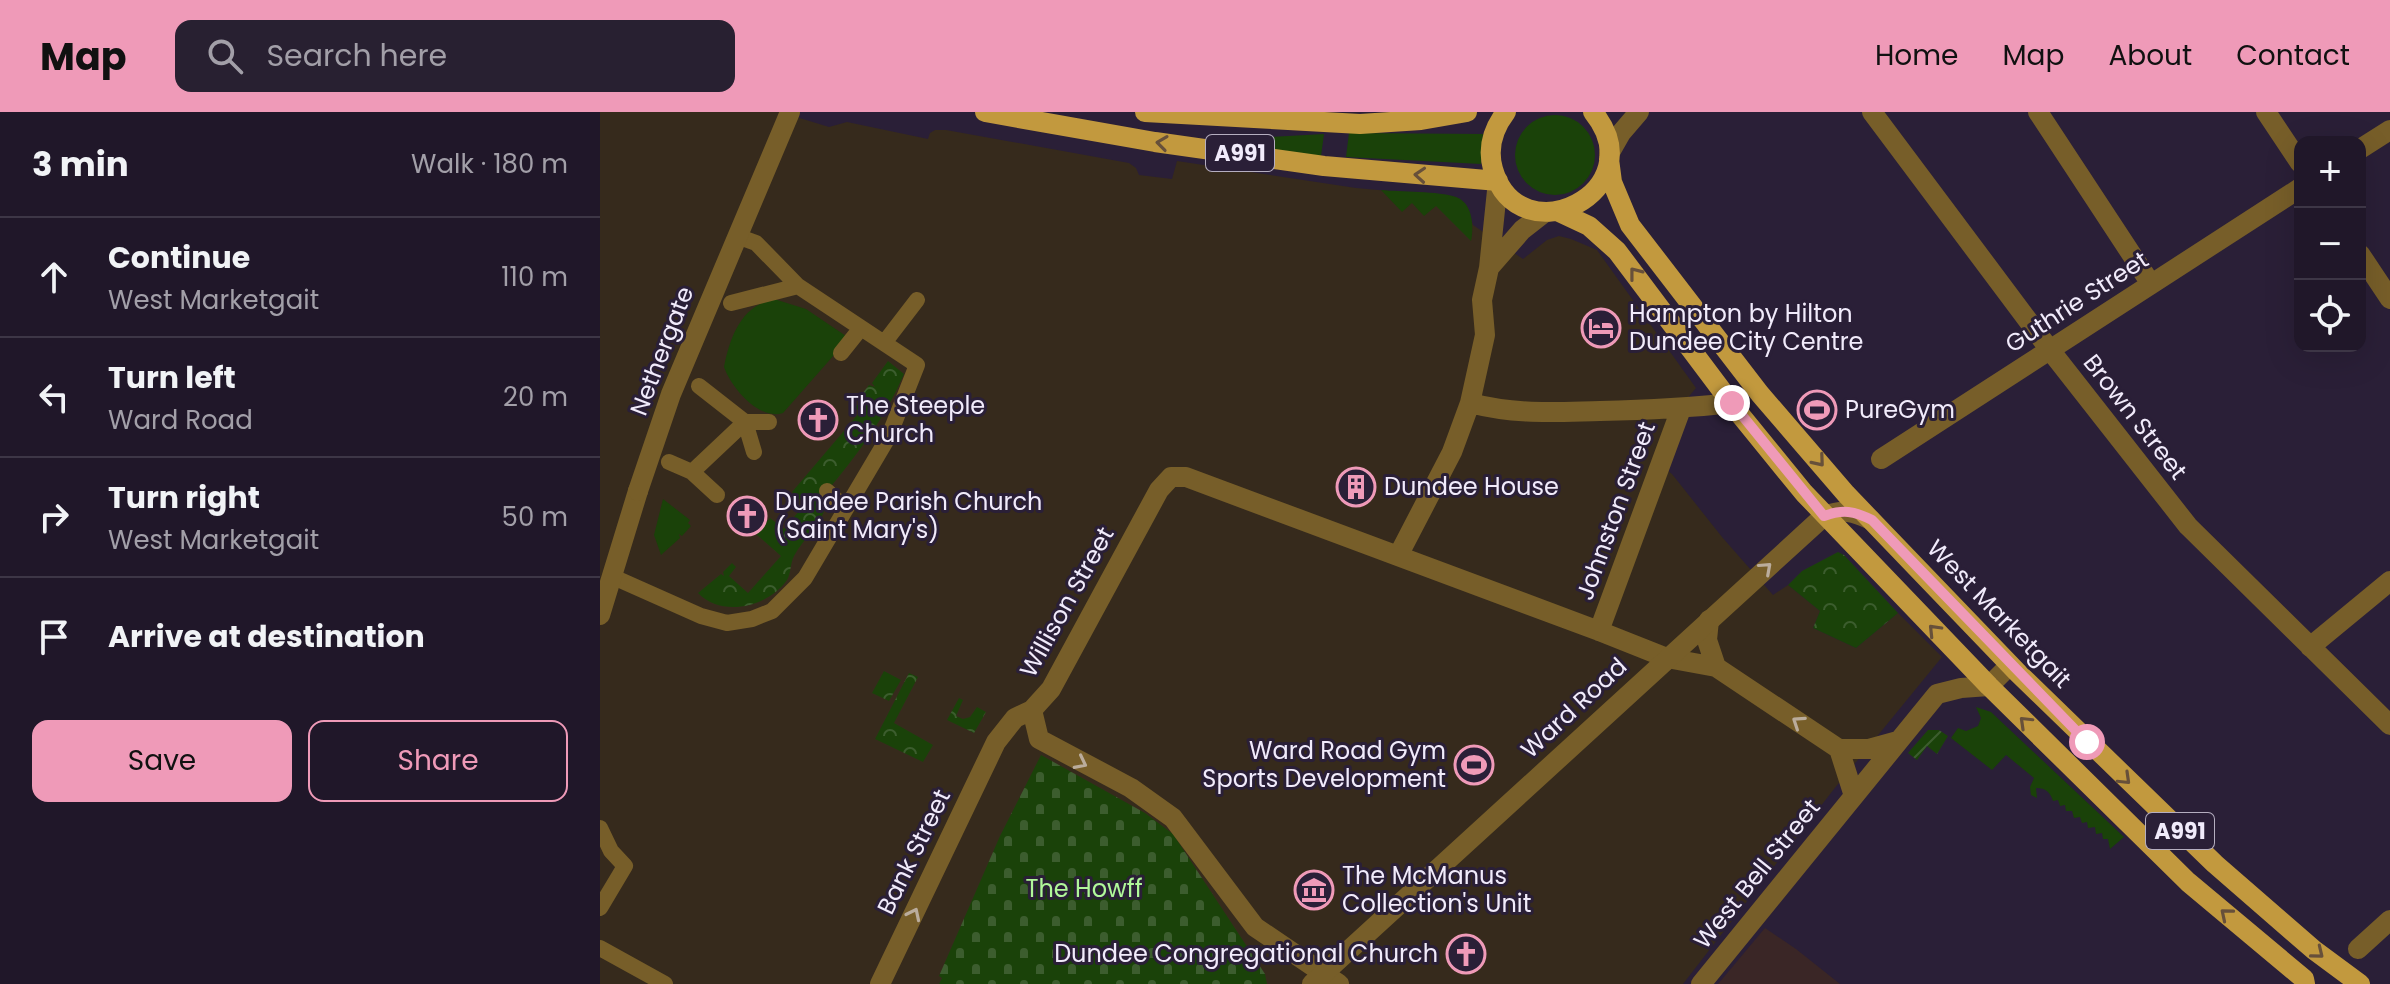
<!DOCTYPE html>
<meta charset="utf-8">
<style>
:root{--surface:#201729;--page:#282031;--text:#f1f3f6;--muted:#a29fa8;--line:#3d3646;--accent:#ef9ab8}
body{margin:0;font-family:Poppins,sans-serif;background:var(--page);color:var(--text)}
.controls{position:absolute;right:24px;top:24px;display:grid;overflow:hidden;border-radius:16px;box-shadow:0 8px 32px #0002}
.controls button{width:72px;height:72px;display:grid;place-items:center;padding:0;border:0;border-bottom:2px solid var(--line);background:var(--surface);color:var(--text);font:40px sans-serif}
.stop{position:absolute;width:24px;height:24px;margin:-18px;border:6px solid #ef9ab8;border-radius:50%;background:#fff}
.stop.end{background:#ef9ab8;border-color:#fff;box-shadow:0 2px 8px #0008}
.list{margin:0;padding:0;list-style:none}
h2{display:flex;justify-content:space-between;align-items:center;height:104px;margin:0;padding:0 32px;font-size:34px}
h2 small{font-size:26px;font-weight:400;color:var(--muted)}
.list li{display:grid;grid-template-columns:52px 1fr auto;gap:24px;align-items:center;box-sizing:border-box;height:120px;padding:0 32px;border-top:2px solid var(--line)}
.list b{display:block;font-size:30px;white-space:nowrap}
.list p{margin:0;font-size:26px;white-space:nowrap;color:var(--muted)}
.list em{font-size:26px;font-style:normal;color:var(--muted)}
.actions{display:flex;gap:16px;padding:24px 32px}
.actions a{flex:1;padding:18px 0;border:2px solid var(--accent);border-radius:16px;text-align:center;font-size:28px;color:var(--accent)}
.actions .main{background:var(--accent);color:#111}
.icon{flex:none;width:44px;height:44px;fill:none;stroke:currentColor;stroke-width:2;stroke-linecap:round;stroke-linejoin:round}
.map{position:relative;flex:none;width:1790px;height:872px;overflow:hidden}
header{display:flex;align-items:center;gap:48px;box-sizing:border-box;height:112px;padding:0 40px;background:var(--accent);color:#111}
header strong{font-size:38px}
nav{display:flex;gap:44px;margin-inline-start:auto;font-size:28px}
.search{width:560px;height:72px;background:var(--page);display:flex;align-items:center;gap:20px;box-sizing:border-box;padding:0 28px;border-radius:16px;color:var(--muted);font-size:30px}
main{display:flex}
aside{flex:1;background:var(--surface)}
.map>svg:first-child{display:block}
</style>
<header>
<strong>Map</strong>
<div class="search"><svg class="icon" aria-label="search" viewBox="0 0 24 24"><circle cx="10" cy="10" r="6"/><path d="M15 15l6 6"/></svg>Search here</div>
<nav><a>Home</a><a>Map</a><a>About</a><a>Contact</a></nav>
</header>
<main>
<aside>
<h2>3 min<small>Walk · 180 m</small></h2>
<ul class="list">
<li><svg class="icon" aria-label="ahead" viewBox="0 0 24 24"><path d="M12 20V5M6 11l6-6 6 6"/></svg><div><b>Continue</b><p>West Marketgait</p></div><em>110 m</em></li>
<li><svg class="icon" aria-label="left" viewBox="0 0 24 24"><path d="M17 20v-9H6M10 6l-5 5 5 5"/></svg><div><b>Turn left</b><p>Ward Road</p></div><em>20 m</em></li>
<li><svg class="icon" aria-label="right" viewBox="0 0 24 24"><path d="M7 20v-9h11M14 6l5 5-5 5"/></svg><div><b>Turn right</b><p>West Marketgait</p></div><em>50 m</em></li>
<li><svg class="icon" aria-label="arrive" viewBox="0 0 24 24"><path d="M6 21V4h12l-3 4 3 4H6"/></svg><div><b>Arrive at destination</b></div></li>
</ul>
<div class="actions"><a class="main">Save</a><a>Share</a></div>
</aside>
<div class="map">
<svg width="1790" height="872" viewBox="0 0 1790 872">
<defs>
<pattern id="forest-crowns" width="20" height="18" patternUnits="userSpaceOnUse" patternTransform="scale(2)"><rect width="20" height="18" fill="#1a4209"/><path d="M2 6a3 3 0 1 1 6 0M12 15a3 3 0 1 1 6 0" fill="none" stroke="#3c5d2e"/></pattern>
<pattern id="cemetery-stones" width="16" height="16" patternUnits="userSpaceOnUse" patternTransform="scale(2)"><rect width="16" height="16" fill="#1a4209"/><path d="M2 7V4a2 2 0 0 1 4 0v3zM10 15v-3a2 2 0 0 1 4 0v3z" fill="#3c5d2e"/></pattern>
<pattern id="garden-furrows" width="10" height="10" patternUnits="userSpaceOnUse" patternTransform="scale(2)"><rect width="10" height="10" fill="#1a4209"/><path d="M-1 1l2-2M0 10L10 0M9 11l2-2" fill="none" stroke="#3c5d2e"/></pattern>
</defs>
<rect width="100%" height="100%" fill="#2a1f37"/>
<!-- commercial -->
<path fill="#362a1c" d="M0,0H180L229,15L247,10L328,27L330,21L335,18H346L529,51L536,56L539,63L572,67L577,49L756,76L856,85L867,94L873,113L923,147L947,128L959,124L971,127L997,138L1096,276L1065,313L1053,347L1072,362L1122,425L1173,483L1188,473L1220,499L1213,516L1256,536L1298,501L1342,545L1234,677L1083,872H0Z"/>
<!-- education -->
<path fill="#3a2626" d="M1165,816L1196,837L1240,872H1118Z"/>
<!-- grass -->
<path fill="#1a4209" d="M915 43a40 40 0 1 1 80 0a40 40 0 1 1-80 0Z
M749,21L883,22L881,52L746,45Z
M724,22L721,44L631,31V27Z
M781,78C800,80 839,79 856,85C873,91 874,115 871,129L836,94L824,104L812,91L802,100Z
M174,187L206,197L249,226L183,301C159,309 131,275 124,255C130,225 141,194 174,187Z
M63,387L90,408L88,411L91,414L82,424L79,422L80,426L61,443L54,423Z
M1376,595L1391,600L1524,725L1510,737L1508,727H1503L1502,721L1496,722L1495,715L1488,716L1487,710L1482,711L1480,705L1474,706L1472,699H1466L1465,693L1460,694L1458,688L1453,689C1450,680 1446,676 1436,676L1437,686L1431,683L1430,675L1434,666L1406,643L1392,658L1351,626L1358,616L1366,619L1378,614L1381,606Z"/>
<!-- forest -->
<path fill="url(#forest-crowns)" d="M288,249L304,262C285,306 258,342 227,379C230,406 206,422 194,444C190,452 191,462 187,468C168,495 122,506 98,481L121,462L124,464L123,460L132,451L136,455L129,464L148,481L181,444L156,422L170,406L184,417L205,392L192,380L260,300L255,295L261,290L259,286L269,273L275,275L272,271Z
M1238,440L1244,443L1298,501L1256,536L1213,516L1220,499L1188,473L1202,459Z
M284,559L301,568L289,589L272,581Z
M309,561L318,565L294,611L333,633L323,650L275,627Z
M359,586L363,588L356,604L363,607L370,605L377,595L386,600L374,621L347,608Z"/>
<!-- cemetery -->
<path fill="url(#cemetery-stones)" d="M441,643L545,701L573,722L665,862L667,872H339L342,866L339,864L400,724Z"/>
<!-- garden -->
<path fill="url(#garden-furrows)" d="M1328,618H1339L1348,624L1337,642L1327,634L1317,648L1308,641Z"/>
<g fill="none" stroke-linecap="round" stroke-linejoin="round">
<!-- pedestrian -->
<path stroke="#775e29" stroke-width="16" d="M145,127L156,131L198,174L317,253
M131,191L198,174
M284,231L317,188
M241,241L261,216
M99,274L145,310H169
M69,350L92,360L145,310L154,340
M92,360L117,383
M227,379L246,397
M20,468L101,504L127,511L152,507L172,499L205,466L289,324L317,253
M0,716L11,739L25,754L0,796
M0,836L65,872"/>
<!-- minor -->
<path stroke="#775e29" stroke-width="20" d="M1272,0L1450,238L1588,414L1790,613
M1438,0L1551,172
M1666,0L1700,51
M1760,37L1790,18
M1760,142L1790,187
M889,156L922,118L945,100
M870,291C917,303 953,300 1000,299C1045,298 1088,296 1132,291
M1281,347L1700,76
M798,444L852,340L870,291L885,223L882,188L889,156L898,69
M0,503L38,379
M1109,508L1107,528L1116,555
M999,519L1081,297
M1710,535L1790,469
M432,598L439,627L531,676L573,706L655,815L739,872
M1239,637L1254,684
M1758,837L1790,808
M280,872L396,630L415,606L432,598L451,577L559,378L571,365H586L999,519L1067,546L1116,555L1239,637H1269L1298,629
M1101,872L1337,582L1361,576L1389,574L1410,553"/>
<!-- tertiary -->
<path stroke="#775e29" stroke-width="20" d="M1009,42L1021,21L1039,0
M38,379L71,282L190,0
M712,872L1224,404C1243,397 1253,399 1271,408"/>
<!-- primary -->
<path stroke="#c2993e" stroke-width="20" d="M385,0L555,30L724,54L898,69
M545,0L760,12L821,8L867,0
M906,0C893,17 887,36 893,57C919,147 1057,79 993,0
M1009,47L1012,70L1030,113L1160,282L1246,382L1417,560L1615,752L1714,838L1760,872
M957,99L989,114L1017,139L1138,300L1204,381L1389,574L1588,770L1704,867L1705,872"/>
</g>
<!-- one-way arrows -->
<defs><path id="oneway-chevron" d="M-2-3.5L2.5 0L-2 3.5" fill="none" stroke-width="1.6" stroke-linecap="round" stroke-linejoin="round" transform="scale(2)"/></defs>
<g stroke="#67503a">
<use href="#oneway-chevron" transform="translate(562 31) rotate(-172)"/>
<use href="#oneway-chevron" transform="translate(820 63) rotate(-176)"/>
<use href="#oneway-chevron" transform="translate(1035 161) rotate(-128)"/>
<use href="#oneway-chevron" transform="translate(1219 349) rotate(50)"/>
<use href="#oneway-chevron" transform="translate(1334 518) rotate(-134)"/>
<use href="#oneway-chevron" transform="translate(1425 610) rotate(-136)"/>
<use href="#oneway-chevron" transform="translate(1525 667) rotate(44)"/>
<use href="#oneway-chevron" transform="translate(1626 802) rotate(-140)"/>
<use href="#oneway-chevron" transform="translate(1718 841) rotate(39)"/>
</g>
<g stroke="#baac9c">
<use href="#oneway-chevron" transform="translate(1166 456) rotate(-42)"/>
<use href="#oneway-chevron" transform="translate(1198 610) rotate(-146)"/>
<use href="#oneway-chevron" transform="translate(481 651) rotate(27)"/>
<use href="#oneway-chevron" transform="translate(314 802) rotate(-64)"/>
</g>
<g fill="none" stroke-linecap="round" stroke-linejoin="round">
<!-- route -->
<path stroke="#ef9ab8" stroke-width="10" d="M1132,291L1224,404C1243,397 1254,399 1272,408L1487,630"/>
</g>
<!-- icons -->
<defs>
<g id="hotel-ring" transform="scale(2)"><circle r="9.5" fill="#2a1f37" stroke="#ef9ab8" stroke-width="1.5"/><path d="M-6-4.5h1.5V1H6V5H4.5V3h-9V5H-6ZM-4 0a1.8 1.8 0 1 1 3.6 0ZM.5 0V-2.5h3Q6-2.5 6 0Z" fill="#ef9ab8"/></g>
<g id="stadium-ring" transform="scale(2)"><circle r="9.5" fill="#2a1f37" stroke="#ef9ab8" stroke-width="1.5"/><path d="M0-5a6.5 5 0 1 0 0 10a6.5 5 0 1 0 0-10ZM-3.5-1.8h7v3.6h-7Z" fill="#ef9ab8"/></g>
<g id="church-ring" transform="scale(2)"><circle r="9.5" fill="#2a1f37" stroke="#ef9ab8" stroke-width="1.5"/><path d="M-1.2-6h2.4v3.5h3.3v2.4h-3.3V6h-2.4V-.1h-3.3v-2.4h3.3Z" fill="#ef9ab8"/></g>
<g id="building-ring" transform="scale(2)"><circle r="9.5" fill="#2a1f37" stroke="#ef9ab8" stroke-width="1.5"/><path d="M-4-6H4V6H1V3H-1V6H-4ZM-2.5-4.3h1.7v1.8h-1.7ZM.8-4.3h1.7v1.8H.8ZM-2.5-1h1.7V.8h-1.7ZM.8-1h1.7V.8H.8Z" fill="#ef9ab8"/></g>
<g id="museum-ring" transform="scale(2)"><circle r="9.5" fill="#2a1f37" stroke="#ef9ab8" stroke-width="1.5"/><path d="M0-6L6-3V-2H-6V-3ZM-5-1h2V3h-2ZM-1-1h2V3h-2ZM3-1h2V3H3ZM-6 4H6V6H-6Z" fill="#ef9ab8"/></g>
</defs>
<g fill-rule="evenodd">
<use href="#hotel-ring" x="1001" y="216"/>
<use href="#stadium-ring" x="1217" y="298"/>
<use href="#church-ring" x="218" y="308"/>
<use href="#building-ring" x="756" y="375"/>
<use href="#church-ring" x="147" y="404"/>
<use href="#stadium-ring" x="874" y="653"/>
<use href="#museum-ring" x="714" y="778"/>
<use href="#church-ring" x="866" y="842"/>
</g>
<g text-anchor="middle" stroke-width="6" stroke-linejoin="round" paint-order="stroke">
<!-- shield labels -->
<g fill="#2a1f37" stroke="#b5aec0" stroke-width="2">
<rect x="606" y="23" width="68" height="36" rx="6"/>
<rect x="1546" y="701" width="68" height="36" rx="6"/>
</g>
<g font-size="22" font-weight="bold" fill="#f1ebfb">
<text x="640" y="49">A991</text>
<text x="1580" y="727">A991</text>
</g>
<!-- street labels -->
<g font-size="24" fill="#f1ebfb" stroke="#2a1f37">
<text transform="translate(1477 190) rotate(-33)" y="8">Guthrie Street</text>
<text transform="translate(62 239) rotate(-69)" y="8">Nethergate</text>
<text transform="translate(1535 305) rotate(52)" y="8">Brown Street</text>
<text transform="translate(1016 399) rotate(-70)" y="8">Johnston Street</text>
<text transform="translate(467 490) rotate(-61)" y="8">Willison Street</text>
<text transform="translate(1399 502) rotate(46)" y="8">West Marketgait</text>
<text transform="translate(974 596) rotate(-43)" y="8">Ward Road</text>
<text transform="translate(314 740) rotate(-64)" y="8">Bank Street</text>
<text transform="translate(1157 762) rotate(-51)" y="8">West Bell Street</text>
</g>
<!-- poi labels -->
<g font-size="24" fill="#f1ebfb" stroke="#2a1f37" text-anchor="start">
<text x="1029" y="210">Hampton by Hilton<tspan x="1029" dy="28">Dundee City Centre</tspan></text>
<text x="246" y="302">The Steeple<tspan x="246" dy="28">Church</tspan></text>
<text x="1245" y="306">PureGym</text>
<text x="784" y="383">Dundee House</text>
<text x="175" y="398">Dundee Parish Church<tspan x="175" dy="28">(Saint Mary's)</tspan></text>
<text x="846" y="647" text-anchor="end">Ward Road Gym<tspan x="846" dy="28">Sports Development</tspan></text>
<text x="742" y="772">The McManus<tspan x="742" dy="28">Collection's Unit</tspan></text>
<text x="838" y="850" text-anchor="end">Dundee Congregational Church</text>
</g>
<!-- park labels -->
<g font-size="24" fill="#b0f899" stroke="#2a1f37">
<text x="484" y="785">The Howff</text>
</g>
</g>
</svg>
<div class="controls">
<button>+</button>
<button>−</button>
<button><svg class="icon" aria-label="locate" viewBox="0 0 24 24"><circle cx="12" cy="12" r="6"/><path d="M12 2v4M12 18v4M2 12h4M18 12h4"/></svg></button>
</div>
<div class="stop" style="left:1487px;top:630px"></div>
<div class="stop end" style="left:1132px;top:291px"></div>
</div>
</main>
